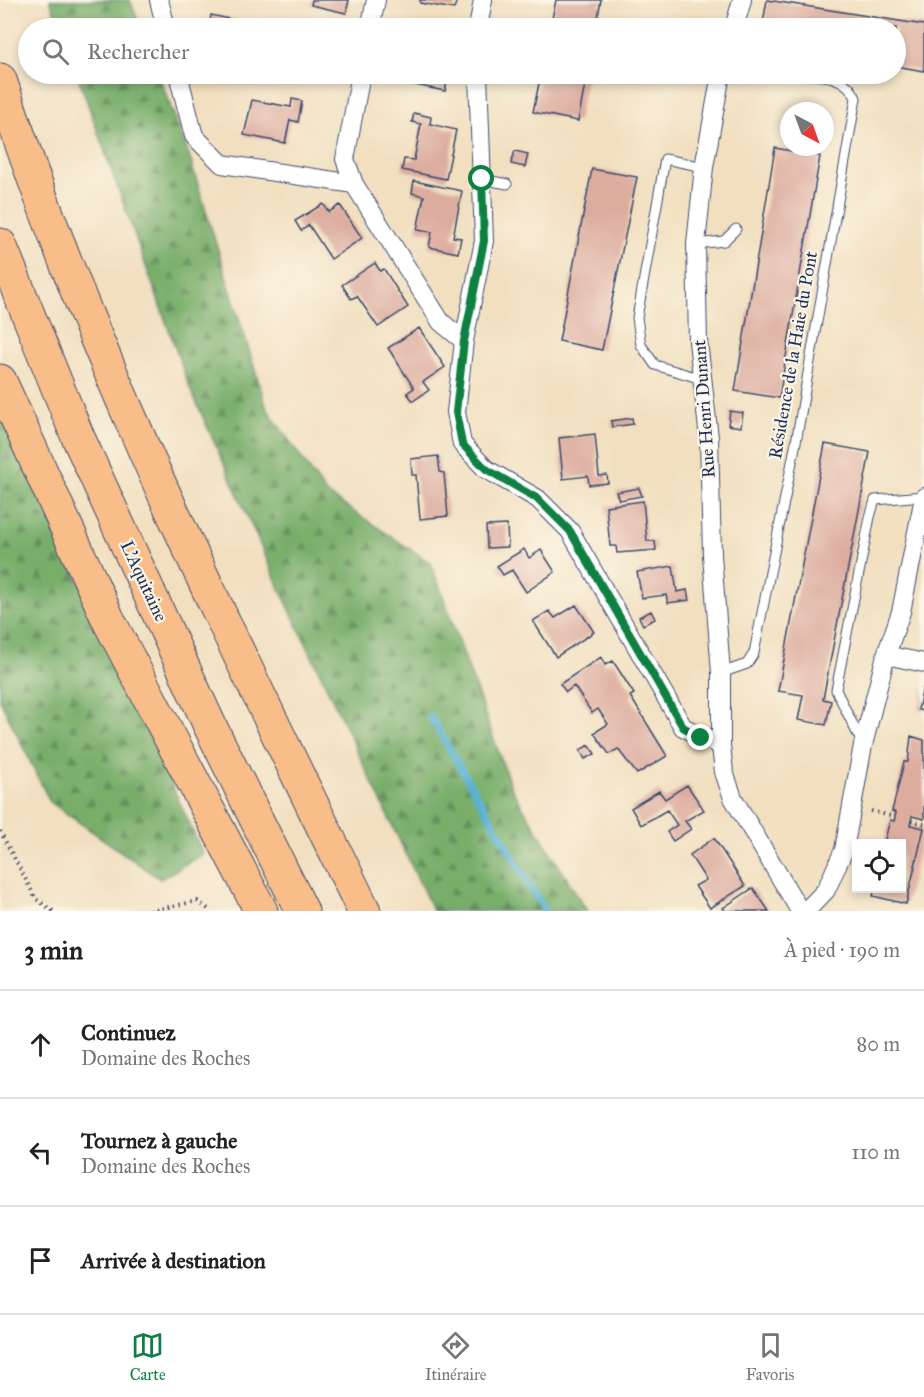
<!DOCTYPE html>
<html lang="fr">
<meta charset="utf-8">
<style>
:root{--surface:#fff;--page:#f6f6f6;--text:#222;--muted:#767676;--line:#e0e0e0;--accent:#0b8043}
body{margin:0;font-family:"IM FELL Great Primer",serif;background:var(--page);color:var(--text)}
.controls{position:absolute;right:18px;bottom:18px;display:grid;overflow:hidden;border-radius:0px;box-shadow:0 3px 9px #0003}
.controls button{width:54px;height:54px;display:grid;place-items:center;padding:0;border:0;border-bottom:2px solid var(--line);background:var(--surface);color:var(--text);font:30px sans-serif}
.compass{position:absolute;left:780px;top:102px;width:54px;height:54px;border-radius:50%;background:var(--surface);box-shadow:0 3px 9px #0003;rotate:139deg}
.stop{position:absolute;width:18px;height:18px;margin:-14px;border:4px solid #0b8043;border-radius:50%;background:#fff}
.stop.end{background:#0b8043;border-color:#fff;box-shadow:0 2px 6px #0008}
.list{margin:0;padding:0;list-style:none}
h2{display:flex;justify-content:space-between;align-items:center;height:78px;margin:0;padding:0 24px;font-size:26px}
h2 small{font-size:20px;font-weight:400;color:var(--muted)}
.list li{display:grid;grid-template-columns:39px 1fr auto;gap:18px;align-items:center;box-sizing:border-box;height:108px;padding:0 24px;border-top:2px solid var(--line)}
.list b{display:block;font-size:22px;white-space:nowrap}
.list p{margin:0;font-size:20px;white-space:nowrap;color:var(--muted)}
.list em{font-size:20px;font-style:normal;color:var(--muted)}
.icon{flex:none;width:33px;height:33px;fill:none;stroke:currentColor;stroke-width:2;stroke-linecap:round;stroke-linejoin:round}
.map{position:relative;flex:none;width:924px;height:911px;overflow:hidden}
.search{position:absolute;background:var(--surface);box-shadow:0 3px 9px #0003;left:18px;right:18px;top:18px;height:66px;display:flex;align-items:center;gap:15px;box-sizing:border-box;padding:0 21px;border-radius:33px;color:var(--muted);font-size:22px}
.sheet{height:402px;background:var(--surface)}
nav{display:flex;justify-content:space-around;align-items:center;box-sizing:border-box;height:84px;border-top:2px solid var(--line);background:var(--surface);font-size:16px;color:var(--muted)}
nav a{display:grid;justify-items:center;gap:3px}
nav .on{color:var(--accent)}
.map>svg:first-child{display:block}
</style>
<div class="map">
<svg width="924" height="911" viewBox="0 0 924 911">
<defs>
<pattern id="forest-firs" width="22" height="20" patternUnits="userSpaceOnUse" patternTransform="scale(1.5)"><rect width="22" height="20" fill="#78ae6b"/><path d="M5 1l3.5 6h-7zM16 11l3.5 6h-7z" fill="#628e5b"/></pattern>
</defs>
<rect width="100%" height="100%" fill="#fcf5e5"/>
<filter id="ink" filterUnits="userSpaceOnUse"><feTurbulence type="fractalNoise" baseFrequency=".0167" numOctaves="2"/><feDisplacementMap in="SourceGraphic" scale="12" xChannelSelector="R" yChannelSelector="G"/><feConvolveMatrix kernelMatrix="1 2 1 2 8 2 1 2 1" color-interpolation-filters="sRGB"/></filter>
<filter id="wash" filterUnits="userSpaceOnUse"><feTurbulence type="fractalNoise" baseFrequency=".008" numOctaves="4" result="noise"/><feDisplacementMap in="SourceGraphic" scale="24" xChannelSelector="R" yChannelSelector="G"/><feGaussianBlur stdDeviation="1.35" result="paint"/><feColorMatrix in="noise" values="0 0 0 0 0 0 0 0 0 0 0 0 0 0 0 0 0 1.4 0 .05"/><feComposite in="paint" operator="in"/></filter>
<g filter="url(#wash)">
<rect width="100%" height="100%" fill="#f1dfbf"/>
<!-- forest -->
<path fill="url(#forest-firs)" stroke="#4a6e64" stroke-width="1.5" d="M50,0H130L141,28H60Z
M77,74H158L187,149L267,409L326,493L431,563L512,790L587,911H433L281,591L189,386Z
M0,406L203,854L160,879L50,802L0,700Z"/>
<g fill="none" stroke-linecap="round" stroke-linejoin="round">
<!-- stream -->
<path stroke="#57b2d5" stroke-width="7" d="M430,716L545,911"/>
</g>
<g id="blocks">
<!-- building -->
<path fill="#dcac9f" d="M312,0H349L346,13L311,5Z
M420,0H457L454,9L420,3Z
M556,0H601L596,28H550Z
M767,0L924,25V71L896,66V28H762Z
M211,15L248,23L247,28H209Z
M308,74H334L333,80Z
M412,74H449L445,91L410,84Z
M541,74H587L578,121L533,112Z
M292,99L302,101L298,122L290,120L285,143L244,135L252,100L291,107Z
M414,113L431,117L430,124L456,130L446,179L402,170L404,159L414,160L421,124L412,122Z
M775,148L820,156L779,398L735,391Z
M515,151L528,154L525,167L511,164Z
M592,169L637,177L602,350L559,341Z
M414,181L462,191L453,237L461,238L458,253L429,247L432,232L417,230L424,196L412,193Z
M323,204L329,212L340,205L362,238L331,259L309,225L301,231L295,221Z
M375,263L380,271L384,269L408,307L378,327L357,296L351,299L342,285Z
M419,328L445,367L423,382L429,390L413,401L407,393L414,388L388,348Z
M730,411L743,413L741,427L728,425Z
M632,418L633,424L612,427L611,421Z
M595,434L599,476L607,475L608,483L589,485L588,476L563,479L559,438Z
M825,444L870,452L823,699L831,701L826,725L798,720L803,695L778,691Z
M438,456L440,472L444,473L448,516L420,519L416,475H412L411,459Z
M639,488L642,496L619,500L616,492Z
M643,501L647,541H655L656,550L617,553L616,546H610L606,506Z
M507,525L508,547L487,548L486,526Z
M524,549L529,558L541,550L555,572L526,592L512,570L503,575L497,566Z
M673,566L677,592L687,590L689,600L668,603L666,595L642,598L637,572Z
M576,605L594,632L556,657L533,621L549,611L555,618Z
M651,611L655,619L643,625L639,617Z
M601,657L605,665L613,661L634,694L630,696L667,756L637,774L618,749L609,754L594,733L608,724L598,709L592,713L574,686L566,692L560,684Z
M923,688H924V711L918,710Z
M911,736L924,740V819L912,816L910,825L924,828L906,904L873,896L875,888H902V843H884L890,820L894,821L896,813L892,811L904,762H908Z
M589,745L595,754L585,759L580,750Z
M687,785L704,810L685,821L691,829L673,841L667,832L677,825L667,810L641,825L631,808L659,791L665,799Z
M714,838L745,886L710,908L695,886L706,880L690,855Z
M753,888L769,911H725L723,908Z"/>
</g>
</g>
<g filter="url(#ink)">
<use href="#blocks" fill-opacity="0" stroke="#3b496d" stroke-width="1.5"/>
<g fill="none" stroke-linecap="round" stroke-linejoin="round">
<!-- service casing -->
<g stroke="#3b496d" stroke-width="11">
<path id="service" d="M482,179L507,184
M696,244L724,241L736,229
M702,379L655,365L641,345L637,318L665,159L704,167
M721,673L747,664L754,653L796,442L856,98C844,71 815,76 789,74
M861,741L836,690L870,517L875,500L924,496"/>
</g>
<!-- minor casing -->
<g stroke="#3b496d" stroke-width="20">
<path id="minor" d="M159,0L166,28
M370,28L376,0
M478,28L483,0
M734,28L742,0
M178,74L194,136L222,164L354,184
M361,74L345,159L354,184L441,322L464,341
M478,74L484,241L464,341L456,412L462,444L486,469L538,499L570,531L683,727L721,746
M721,74L704,167L696,244L698,341L709,438L712,555L721,673V746L724,772L733,798L800,911
M886,655L924,663
M806,911L826,890L844,850L863,745L886,655L901,612L924,497"/>
</g>
<!-- motorway casing -->
<g stroke="#3b496d" stroke-width="35">
<path id="motorway" d="M0,80C94,369 232,639 364,911
M0,245L77,435L210,726L302,911
M0,381L108,619L261,911"/>
</g>
<!-- path -->
<path stroke="#3b496d" stroke-width="4" stroke-dasharray="1.5 4.5" stroke-linecap="butt" d="M871,811L895,817
M911,821L924,824
M0,831L36,899L53,911
M150,911L197,901L211,911"/>
<!-- service -->
<use href="#service" stroke="#fff" stroke-width="9"/>
<!-- minor -->
<use href="#minor" stroke="#fff" stroke-width="18"/>
<!-- motorway -->
<use href="#motorway" stroke="#f8bd89" stroke-width="33"/>
</g>
</g>
<g fill="none" stroke-linecap="round" stroke-linejoin="round" filter="url(#ink)">
<!-- route -->
<path stroke="#0b8043" stroke-width="8" d="M482,179L484,241L464,341L456,412L462,444L486,469L538,499L570,531L683,727L701,738"/>
</g>
<g text-anchor="middle" stroke-width="4.5" stroke-linejoin="round" paint-order="stroke">
<!-- street labels -->
<g font-size="18" fill="#1b2f5e" stroke="#fcf5e5">
<text transform="translate(793 355) rotate(-80)" y="6">Résidence de la Haie du Pont</text>
<text transform="translate(704 409) rotate(-94)" y="6">Rue Henri Dunant</text>
<text transform="translate(144 581) rotate(65)" y="6">L'Aquitaine</text>
</g>
</g>
</svg>
<div class="controls">
<button><svg class="icon" aria-label="locate" viewBox="0 0 24 24"><circle cx="12" cy="12" r="6"/><path d="M12 2v4M12 18v4M2 12h4M18 12h4"/></svg></button>
</div>
<svg class="compass" viewBox="-18 -18 36 36"><path d="M0-13l5 13h-10z" fill="#e53935"/><path d="M0 13l5-13h-10z" fill="#767676"/></svg>
<div class="stop" style="left:482px;top:179px"></div>
<div class="stop end" style="left:701px;top:738px"></div>
<div class="search"><svg class="icon" aria-label="search" viewBox="0 0 24 24"><circle cx="10" cy="10" r="6"/><path d="M15 15l6 6"/></svg>Rechercher</div>
</div>
<section class="sheet">
<h2>3 min<small>À pied · 190 m</small></h2>
<ul class="list">
<li><svg class="icon" aria-label="ahead" viewBox="0 0 24 24"><path d="M12 20V5M6 11l6-6 6 6"/></svg><div><b>Continuez</b><p>Domaine des Roches</p></div><em>80 m</em></li>
<li><svg class="icon" aria-label="left" viewBox="0 0 24 24"><path d="M17 20v-9H6M10 6l-5 5 5 5"/></svg><div><b>Tournez à gauche</b><p>Domaine des Roches</p></div><em>110 m</em></li>
<li><svg class="icon" aria-label="arrive" viewBox="0 0 24 24"><path d="M6 21V4h12l-3 4 3 4H6"/></svg><div><b>Arrivée à destination</b></div></li>
</ul>
</section>
<nav>
<a class="on"><svg class="icon" aria-label="map" viewBox="0 0 24 24"><path d="M3 6l6-2 6 2 6-2v14l-6 2-6-2-6 2zM9 4v14M15 6v14"/></svg>Carte</a>
<a><svg class="icon" aria-label="directions" viewBox="0 0 24 24"><path d="M12 3l9 9-9 9-9-9zM9 14v-3h6M13 9l2 2-2 2"/></svg>Itinéraire</a>
<a><svg class="icon" aria-label="saved" viewBox="0 0 24 24"><path d="M7 4h10v16l-5-4-5 4z"/></svg>Favoris</a>
</nav>
